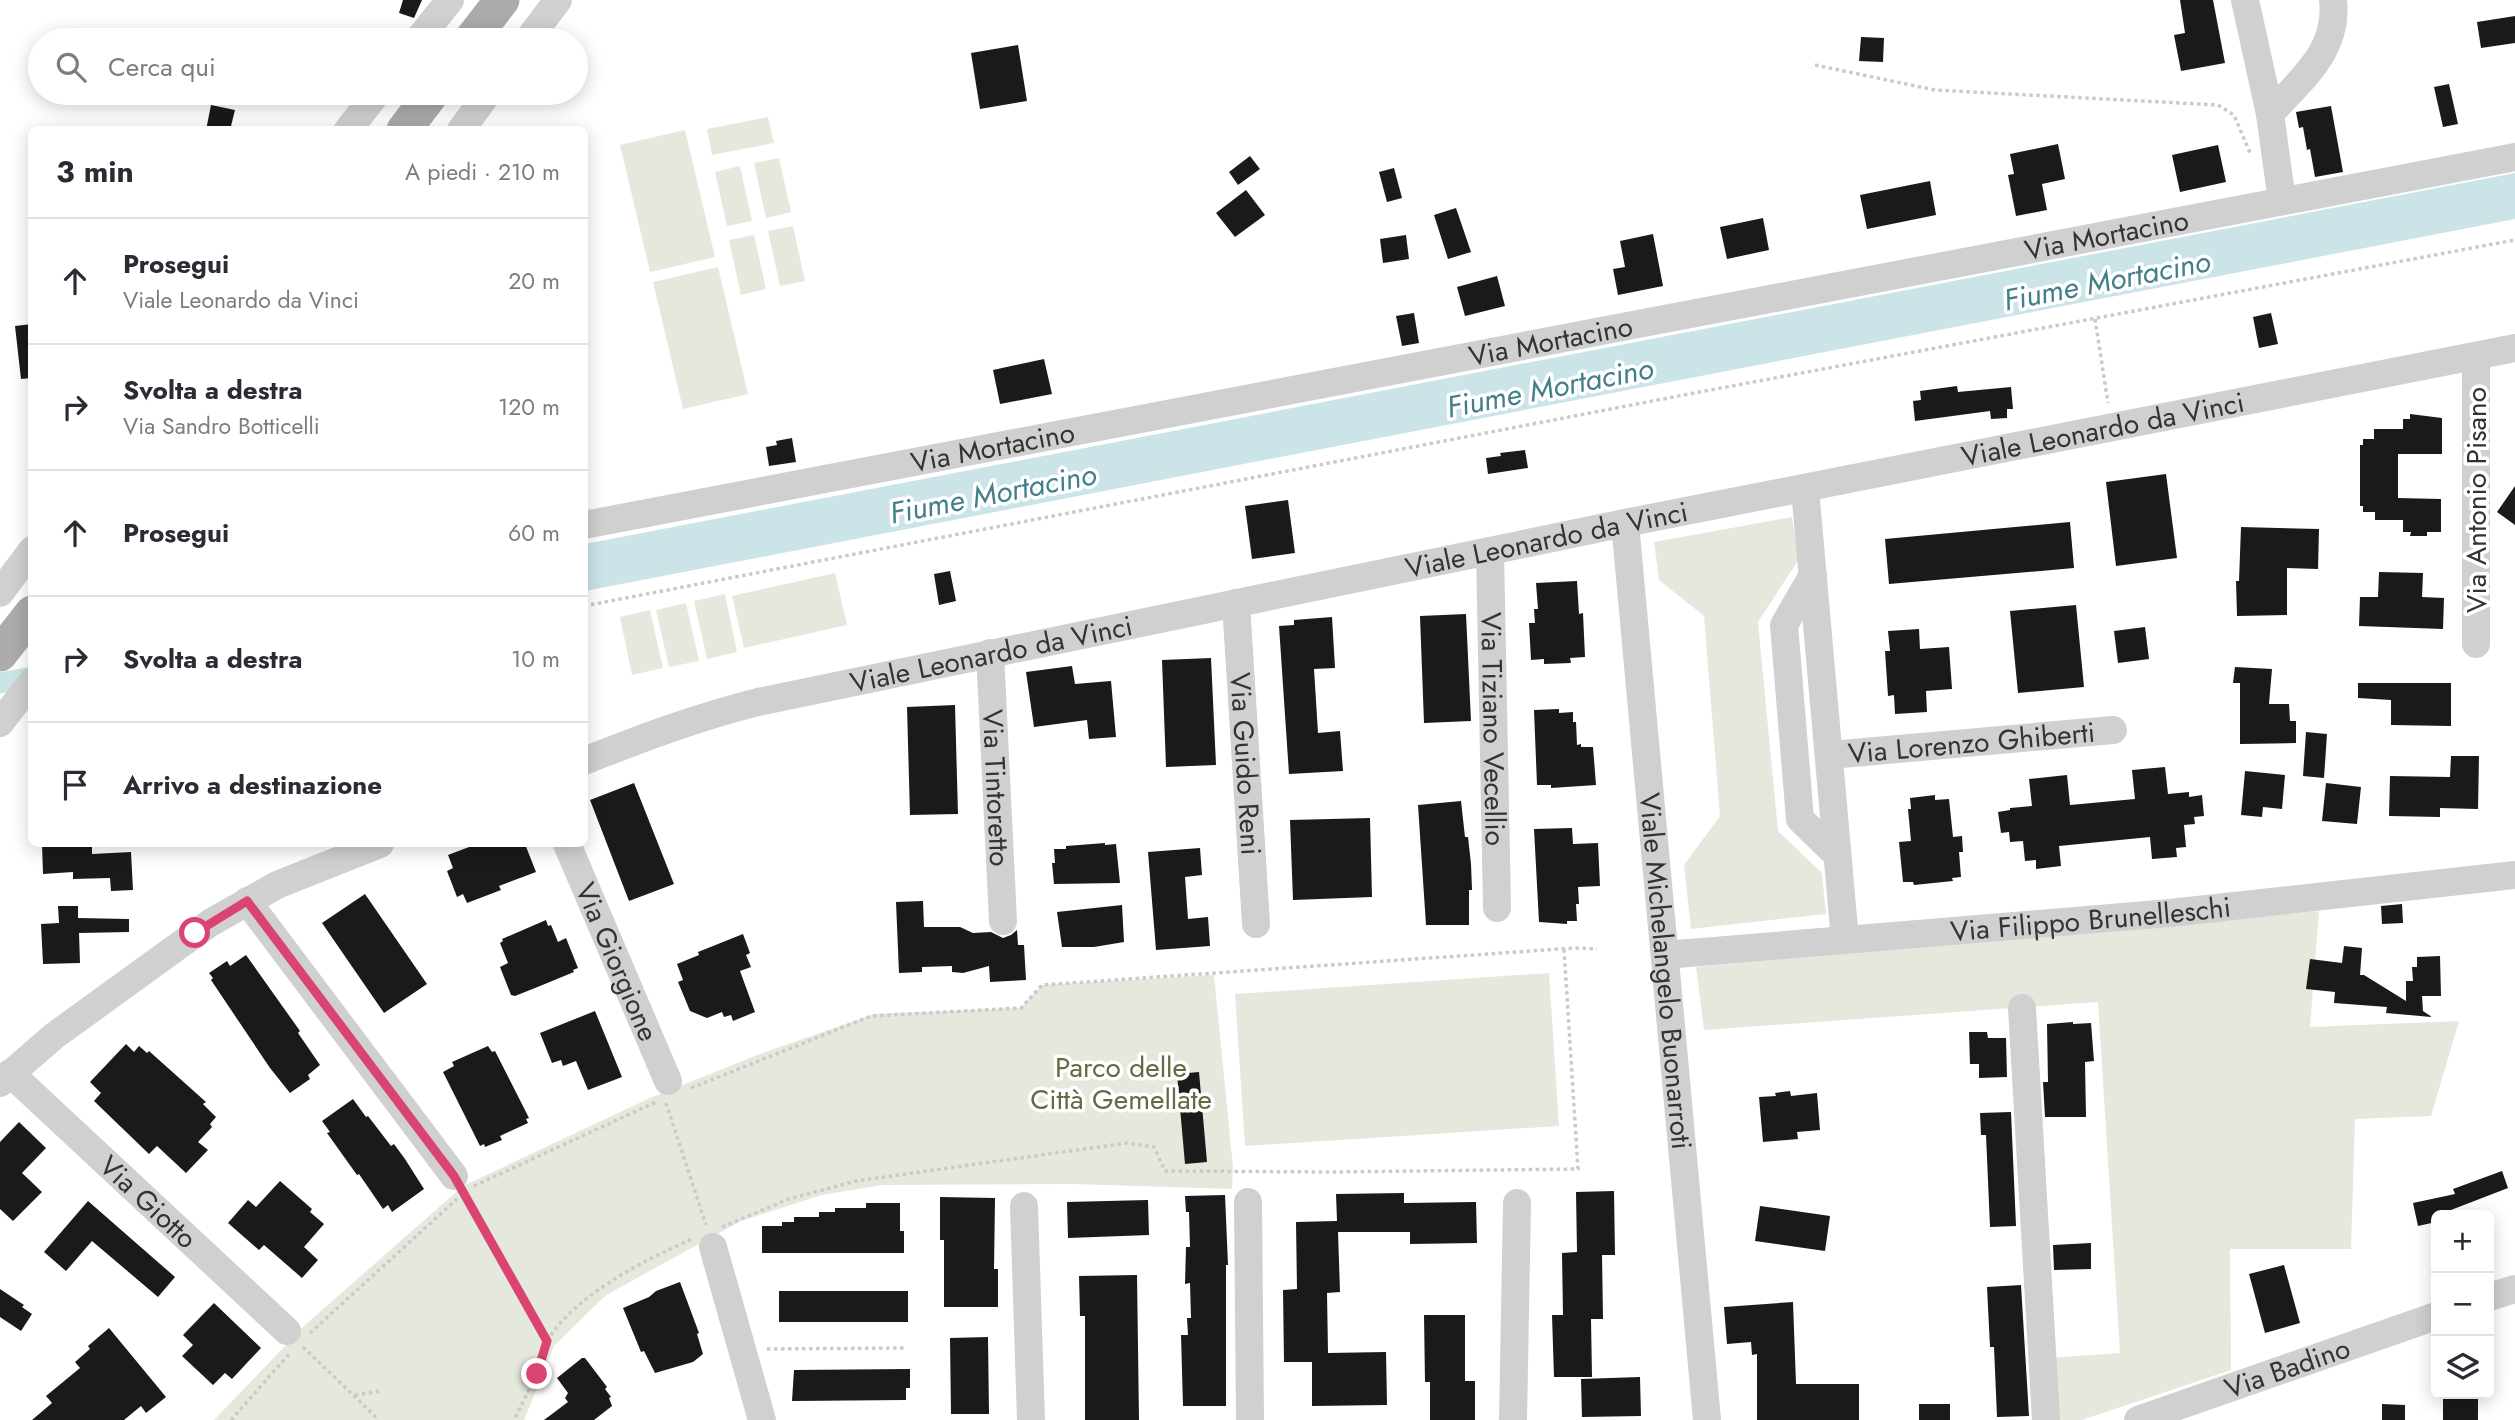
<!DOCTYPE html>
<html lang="it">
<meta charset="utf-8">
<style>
:root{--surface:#fff;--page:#f2f2f3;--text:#2b2b33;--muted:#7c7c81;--line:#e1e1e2}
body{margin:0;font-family:Jost,sans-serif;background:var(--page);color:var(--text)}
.controls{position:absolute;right:21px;bottom:21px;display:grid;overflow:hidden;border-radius:10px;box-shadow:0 4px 18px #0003}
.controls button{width:63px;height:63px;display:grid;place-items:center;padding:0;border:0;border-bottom:2px solid var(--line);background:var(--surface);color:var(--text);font:35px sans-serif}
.stop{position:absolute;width:21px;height:21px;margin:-16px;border:5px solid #da4472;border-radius:50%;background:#fff}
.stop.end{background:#da4472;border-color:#fff;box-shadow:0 2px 7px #0008}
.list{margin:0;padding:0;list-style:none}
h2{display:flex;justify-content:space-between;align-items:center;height:91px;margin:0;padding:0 28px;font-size:30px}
h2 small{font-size:23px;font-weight:400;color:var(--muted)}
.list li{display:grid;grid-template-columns:46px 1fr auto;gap:21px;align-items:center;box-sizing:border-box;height:126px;padding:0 28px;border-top:2px solid var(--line)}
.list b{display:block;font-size:26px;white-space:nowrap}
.list p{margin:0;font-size:23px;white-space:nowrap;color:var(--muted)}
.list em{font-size:23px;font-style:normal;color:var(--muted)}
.icon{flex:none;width:38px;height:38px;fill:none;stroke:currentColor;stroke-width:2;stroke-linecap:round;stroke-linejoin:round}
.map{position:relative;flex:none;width:2515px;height:1420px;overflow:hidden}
.search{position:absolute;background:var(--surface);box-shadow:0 4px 18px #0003;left:28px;top:28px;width:560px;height:77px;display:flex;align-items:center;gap:18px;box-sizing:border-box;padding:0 24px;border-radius:38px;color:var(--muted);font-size:26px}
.panel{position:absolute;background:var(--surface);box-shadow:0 4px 18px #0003;left:28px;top:126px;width:560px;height:721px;border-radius:10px}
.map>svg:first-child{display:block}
</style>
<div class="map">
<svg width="2515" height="1420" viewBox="0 0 2515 1420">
<rect width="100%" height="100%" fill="#fff"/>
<!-- green -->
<path fill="#e5e9dd" d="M768,117L774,143L712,155L707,129Z
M685,130L715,257L650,272L620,145Z
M779,158L791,212L766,218L754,163Z
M740,166L752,221L727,226L715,172Z
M793,226L805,281L780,286L768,231Z
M754,235L766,289L741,295L729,240Z
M718,267L748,394L683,409L653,282Z
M1792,517L1799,559L1758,622L1778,831L1822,873L1826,914L1691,929L1684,865L1720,816L1704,616L1659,580L1654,542Z
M835,573L847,625L744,648L732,596Z
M725,594L737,652L707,659L694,601Z
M686,603L699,661L669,667L656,610Z
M650,610L663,668L632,675L620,617Z
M2319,911L2310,1027L2459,1021L2431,1116L2355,1119L2351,1249H2230L2231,1370L2082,1420H2055L2049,1358L2120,1353L2098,1002L1704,1030L1696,967Z
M1549,973L1559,1126L1245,1146L1235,994Z
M1214,975L1233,1167L1232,1189L1073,1184L883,1185L822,1195L741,1221L606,1295L554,1346L524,1420H214L305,1325L463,1186L650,1098L760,1054L874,1014L1020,1008L1042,985Z"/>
<!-- water -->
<path fill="#cbe4e8" d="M2515,173V219L585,591V544Z"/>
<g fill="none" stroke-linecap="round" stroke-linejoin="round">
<!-- canal -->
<path stroke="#cbe4e8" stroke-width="21" d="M0,683L32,677"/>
</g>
<!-- building -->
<path fill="#1a1a1a" d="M403,0H422L414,18L399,13Z
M2180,0H2213L2225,63L2181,71L2174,35L2185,33Z
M2515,16V43L2481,48L2477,22Z
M1861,37L1884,38L1883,62L1859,61Z
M1018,45L1027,101L980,109L971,53Z
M2449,84L2458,124L2443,127L2434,87Z
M211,105L235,110L230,130H206Z
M2331,106L2343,172L2315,177L2310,149L2307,150L2303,127L2299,128L2296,112Z
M2058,144L2065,179L2042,184L2047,210L2016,216L2008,175L2014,174L2010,154Z
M2218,145L2226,182L2180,192L2172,155Z
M1250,156L1260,169L1238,185L1229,172Z
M1394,168L1402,198L1387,202L1379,172Z
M1930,181L1936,215L1867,229L1860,195Z
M1246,190L1265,215L1235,237L1216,213Z
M1456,208L1471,252L1448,259L1434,215Z
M1763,218L1769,250L1727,259L1720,227Z
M1653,234L1663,286L1618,295L1613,269L1625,267L1620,241Z
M1406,235L1409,259L1383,263L1380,239Z
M1497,276L1505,306L1465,316L1457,287Z
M1414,313L1419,343L1402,346L1396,316Z
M2271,313L2278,344L2259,348L2253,317Z
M32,324V378L21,379L15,326Z
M1044,359L1052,394L1000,404L993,370Z
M1957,386L1958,392L2011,387L2013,409H2007V418L1991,419L1990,411L1915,421L1913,401L1921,400L1920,391Z
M2410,414L2442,418V454H2398V498L2441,499V532H2427V536H2410L2411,532H2403V520H2375V512H2363V506H2360V445H2363V439H2374V429H2403V419H2410Z
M792,438L796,462L769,466L766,447L777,445L776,441Z
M1525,450L1528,468L1488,474L1486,458L1501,456L1500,453Z
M2166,474L2177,558L2116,566L2106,482Z
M2515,486V525L2497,512Z
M1288,500L1295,553L1252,559L1245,506Z
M2070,522L2074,568L1889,584L1885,539Z
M2241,527L2319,529L2318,569L2287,568V615L2237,616L2236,581H2239Z
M950,571L956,601L939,605L934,574Z
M2379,572L2423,573L2422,597L2444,598L2443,629L2359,626L2360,597H2378Z
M1577,581L1579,614L1583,613L1585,657L1570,658L1571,663L1544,664V659L1531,660L1529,623H1535L1534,609H1538L1536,583Z
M2076,605L2084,687L2018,693L2010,611Z
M1466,614L1471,721L1424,723L1420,616Z
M1332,617L1335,668L1314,669L1318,733L1340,731L1343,771L1289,774L1279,626L1294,625V620Z
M2145,627L2149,659L2118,663L2114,631Z
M1919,629L1920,649L1949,647L1952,689L1926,691L1927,712L1895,714L1894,695L1888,696L1885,651H1890L1888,631Z
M1211,658L1216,765L1166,767L1162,660Z
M1072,666L1075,684L1111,681L1116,737L1089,739L1087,720L1034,727L1026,672Z
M2235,667L2272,669L2269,704H2289L2290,721H2296V743L2240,744V683H2233Z
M2358,683H2451V726L2391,725V700L2358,698Z
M955,705L958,814L910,815L907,707Z
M1559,709V713L1573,712V722H1576L1577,745L1581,744V747H1593L1596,785L1551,788V785H1537L1534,710Z
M2306,732L2327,734L2324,778L2303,776Z
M2451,756H2479L2478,809L2440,808V817L2389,816L2390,776L2450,777Z
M2165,767L2168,794L2189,792V797L2202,795L2204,816L2194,817L2195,824L2184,825L2186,847L2176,848L2177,857L2152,859L2150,837L2059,846L2061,866L2036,869V860L2025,861L2023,841L2010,842L2009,832L2001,833L1998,812L2010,810V808L2032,806L2029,779L2067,775L2070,805L2135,799L2132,770Z
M2245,771L2285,775L2282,809L2263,807L2262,817L2241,815Z
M634,783L674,884L629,901L590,800Z
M2326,783L2361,787L2357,824L2322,821Z
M1935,795V800L1949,799L1953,837L1962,836L1963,852H1959L1961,877L1952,878L1953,881L1914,885L1913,882H1903L1899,842L1911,841L1908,809H1911L1910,798Z
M1461,801L1465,837H1468L1471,864L1472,890H1469V925H1426L1418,805Z
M1370,818L1372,897L1293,900L1290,820Z
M1572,828L1573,844L1598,843L1600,886L1578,887L1579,904H1576L1577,921H1567V924L1539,922L1534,829Z
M1105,843V845L1116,844L1120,883L1054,884L1052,863H1055L1054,849H1066V846Z
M42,844H92V854L131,852L133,890L111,891L110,878L73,879V872L43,874Z
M477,844H525L536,872L499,886L501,890L467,903L463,894L457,897L447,871L453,868L448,855Z
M1200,848L1202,875L1185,877L1188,919L1208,917L1210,946L1156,950L1148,852Z
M365,894L427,984L384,1013L322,923Z
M923,901L924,927H960L973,933L991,932L1003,938L1011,935L1017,930L1018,945H1024L1026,980L990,982L989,966L963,973L952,972V966L922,967V972L899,973L896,902Z
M2402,904L2403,923L2382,924L2381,906Z
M1122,905L1124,942L1094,947H1062L1057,912Z
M58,906H78V918L129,919V932L79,933L80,963L43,964L41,924L59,923Z
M546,920L548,926L551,925L558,942L566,938L578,968L573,970L574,972L540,986L515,996L511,995L500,967L508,963L500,943L503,941L502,939Z
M743,934L750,953L746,955L751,967L740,971L755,1012L733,1021L731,1015L724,1017L722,1012L707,1018L690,1011L678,982L683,980L677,964L699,955L698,952Z
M2344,946L2362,948L2360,975H2364L2406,1001V981H2413L2412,967H2417V957L2440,956L2441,996H2422L2423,1011L2432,1017L2386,1013L2387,1007L2334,1003L2335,992L2306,989L2310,959L2342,963Z
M246,955L300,1031L298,1033L320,1065L308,1075L310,1079L290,1093L270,1068L211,980L213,978L209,973L227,961L230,966Z
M595,1011L622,1077L588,1090L576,1061L563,1066L561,1060L552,1063L540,1033Z
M2073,1022V1024L2091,1023L2094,1061L2085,1062L2086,1117H2045L2043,1082H2048L2047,1024Z
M1969,1032H1987L1988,1038H2006L2007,1077L1979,1078V1064H1970Z
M126,1044L134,1052L139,1046L147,1053L149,1051L206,1102L203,1104L216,1117L210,1124L212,1127L198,1142L208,1150L186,1173L157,1146L149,1154L94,1101L101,1093L90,1082Z
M488,1046L492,1052L495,1051L529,1118L526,1119L528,1123L500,1136L502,1140L485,1147L484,1144L480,1146L443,1072L454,1066L452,1062Z
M1199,1072L1207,1162L1185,1164L1177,1074Z
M1790,1091L1791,1096L1817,1093L1820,1130L1797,1132L1798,1139L1763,1142L1759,1097L1776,1096L1775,1093Z
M353,1099L366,1117L368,1116L391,1146L394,1144L405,1159L424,1189L392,1212L388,1205L383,1209L359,1174L357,1175L327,1133L330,1132L322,1121Z
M2011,1112L2016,1226L1990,1227L1986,1135H1981L1980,1113Z
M19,1122L46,1148L22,1173L42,1192L13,1221L0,1209V1142Z
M2502,1171L2508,1188L2451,1210L2452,1215H2436V1222L2418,1226L2413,1203L2455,1194L2453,1189Z
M280,1181L312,1209L310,1212L324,1224L304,1247L318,1260L302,1278L264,1245L259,1250L228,1223L248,1200L256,1207Z
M1614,1191L1615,1255H1602L1603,1319H1591L1592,1377H1554L1552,1315H1563L1562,1253L1577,1252L1576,1192Z
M1404,1193V1203L1476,1202L1477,1243L1410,1244V1232H1338L1340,1292L1327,1293L1328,1353L1386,1352L1387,1405L1312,1406V1362H1284L1283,1290L1297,1289L1296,1222L1337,1221L1336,1194Z
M1225,1195L1228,1265H1226V1406H1183L1181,1335H1188L1187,1318H1191L1190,1283L1185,1284L1186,1247H1190L1189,1212H1186L1185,1196Z
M940,1197L995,1198L994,1269H998V1307H944V1240H940Z
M1148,1200L1149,1235L1068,1238L1067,1202Z
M88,1201L175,1277L158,1297L92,1241L66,1271L44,1252Z
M866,1203H900V1231H904V1253H762V1226H782V1222H794V1217H819V1212H835V1208H866Z
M1760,1206L1830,1216L1825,1251L1755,1241Z
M2091,1243V1269L2054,1270L2053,1245Z
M2284,1265L2300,1323L2265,1333L2249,1274Z
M1137,1275L1139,1420H1085V1316H1080L1079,1276Z
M680,1282L699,1333L697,1334L703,1354L693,1362L655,1373L644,1351L641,1352L623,1308L649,1297L656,1291Z
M2021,1285L2029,1416L1997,1417L1994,1347H1990L1987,1287Z
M0,1289L24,1305L22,1307L32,1314L21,1331L0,1317Z
M779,1291H908V1322H779Z
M1793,1302L1796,1384H1859V1420H1757V1354L1752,1355L1751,1342L1727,1344L1724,1307Z
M214,1303L261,1348L232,1379L225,1373L213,1385L182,1356L193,1345L183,1335Z
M1424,1315H1465V1381H1475V1420H1430V1382H1425Z
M109,1328L166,1397L146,1413L141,1406L124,1420H32L52,1403L46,1396L80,1368L75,1362L90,1349L88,1346Z
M988,1337L989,1414H951L950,1338Z
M582,1358H585L607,1387L605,1389L611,1397L609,1398L612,1406L594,1420H544L568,1402L565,1398L568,1393L557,1378Z
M910,1369V1388H906V1400L792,1401L794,1370Z
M1640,1377L1641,1416L1582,1417L1581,1379Z
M2443,1397H2478V1420H2443Z
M1919,1404H1950V1420H1919Z
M2382,1404L2405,1405V1420H2382Z"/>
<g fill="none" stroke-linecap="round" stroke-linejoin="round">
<!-- path -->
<path stroke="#cacaca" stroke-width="3.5" stroke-dasharray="3.5 3.5" stroke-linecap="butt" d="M1815,65L1935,90L2218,105L2234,115L2250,153
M2095,319L2108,403
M584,606L1689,394L2515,240
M691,1088L871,1016L1021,1008L1042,985L1574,948L1597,949
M666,1103L706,1225
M474,1186L658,1101
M465,1197L547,1341L537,1374L514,1420
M722,1227L789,1199L856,1181L1127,1143L1154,1147L1165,1171L1333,1172L1578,1169L1564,949
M310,1333L457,1199
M547,1341C576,1294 643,1261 692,1239
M303,1347L379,1420
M767,1349L904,1348
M355,1395L381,1391
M231,1420L290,1353"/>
<!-- minor -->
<g stroke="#d0d0d0" stroke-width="28">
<path d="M2245,0L2270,114"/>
<path d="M418,40L450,0"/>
<path d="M528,40L558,0"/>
<path d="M348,130L377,93"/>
<path d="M461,130L488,93"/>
<path d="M2282,201L2270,114C2301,79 2339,51 2333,0"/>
<path d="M2476,356V644"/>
<path d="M1805,489L1845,940"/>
<path id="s1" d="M1625,523L1707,1420"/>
<path id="s2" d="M584,525L2515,157"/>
<path id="s3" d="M1490,551L1497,908"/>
<path d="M1813,575L1784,625L1800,819L1837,855"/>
<path d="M0,593L32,550"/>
<path id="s4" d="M1236,603L1256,924"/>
<path id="s5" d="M990,653L1003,921"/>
<path d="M0,723L32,682"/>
<path id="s6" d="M1830,755L2113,730"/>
<path id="s7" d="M584,761C642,738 698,717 758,702L1625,523L2515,348"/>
<path id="s8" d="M567,844L668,1081"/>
<path d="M247,901L454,1176"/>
<path id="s9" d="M1665,955L2170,913L2515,875"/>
<path d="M2022,1008L2046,1420"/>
<path id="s10" d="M10,1073L287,1331"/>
<path d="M0,1083L54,1036L210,923L277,885L380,844"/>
<path d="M1248,1202L1250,1420"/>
<path d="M1024,1206L1031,1420"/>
<path d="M713,1247L762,1420"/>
<path d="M2489,1297L2515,1289"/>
<path d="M1513,1420L1517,1203"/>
<path id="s11" d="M2138,1420L2436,1316"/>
</g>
<!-- major -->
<path stroke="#ababab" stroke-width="35" d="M471,40L502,0
M404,130L432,93
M0,654L32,613"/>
</g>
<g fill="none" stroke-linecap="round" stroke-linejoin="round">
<!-- route -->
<path stroke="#da4472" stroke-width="9" d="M195,933L247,901L454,1176L547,1341L537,1374"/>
</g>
<g text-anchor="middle" stroke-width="7" stroke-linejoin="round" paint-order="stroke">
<!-- street labels -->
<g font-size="28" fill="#333" stroke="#fff">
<text dy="10" stroke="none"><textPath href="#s2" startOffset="1550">Via Mortacino</textPath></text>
<text dy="10" stroke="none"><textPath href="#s2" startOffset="984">Via Mortacino</textPath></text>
<text dy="10" stroke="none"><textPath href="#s7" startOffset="1556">Viale Leonardo da Vinci</textPath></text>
<text dy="10" stroke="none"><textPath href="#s2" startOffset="416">Via Mortacino</textPath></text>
<text transform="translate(2476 500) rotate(-90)" y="10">Via Antonio Pisano</text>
<text dy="10" stroke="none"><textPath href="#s7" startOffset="989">Viale Leonardo da Vinci</textPath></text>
<text dy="10" stroke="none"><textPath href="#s7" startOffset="422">Viale Leonardo da Vinci</textPath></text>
<text dy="10" stroke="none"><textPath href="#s3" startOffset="178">Via Tiziano Vecellio</textPath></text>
<text dy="10" stroke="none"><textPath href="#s6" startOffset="142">Via Lorenzo Ghiberti</textPath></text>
<text dy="10" stroke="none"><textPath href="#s4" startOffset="161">Via Guido Reni</textPath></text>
<text dy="10" stroke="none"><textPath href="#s5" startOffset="135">Via Tintoretto</textPath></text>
<text dy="10" stroke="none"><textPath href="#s9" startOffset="427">Via Filippo Brunelleschi</textPath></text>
<text dy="10" stroke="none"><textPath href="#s8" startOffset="128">Via Giorgione</textPath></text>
<text dy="10" stroke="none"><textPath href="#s1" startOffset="450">Viale Michelangelo Buonarroti</textPath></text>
<text dy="10" stroke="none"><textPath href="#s10" startOffset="189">Via Giotto</textPath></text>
<text dy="10" stroke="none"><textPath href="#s11" startOffset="158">Via Badino</textPath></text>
</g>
<!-- park labels -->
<g font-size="28" fill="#606c42" stroke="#fff">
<text x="1121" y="1077">Parco delle<tspan x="1121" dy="32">Città Gemellate</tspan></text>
</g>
<!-- water labels -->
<g font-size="30" font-style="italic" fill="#427f8b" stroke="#fff">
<text transform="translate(2107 281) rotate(-11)" y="10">Fiume Mortacino</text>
<text transform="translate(1550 388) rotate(-11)" y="10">Fiume Mortacino</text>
<text transform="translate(993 494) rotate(-11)" y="10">Fiume Mortacino</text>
</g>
</g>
</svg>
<div class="controls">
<button>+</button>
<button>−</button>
<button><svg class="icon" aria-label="layers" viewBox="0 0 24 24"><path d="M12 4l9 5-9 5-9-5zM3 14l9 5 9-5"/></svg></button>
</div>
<div class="stop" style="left:195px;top:933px"></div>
<div class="stop end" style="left:537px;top:1374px"></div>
<div class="search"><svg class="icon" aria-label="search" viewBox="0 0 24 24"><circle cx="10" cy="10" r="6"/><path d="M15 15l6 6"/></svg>Cerca qui</div>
<section class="panel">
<h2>3 min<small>A piedi · 210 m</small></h2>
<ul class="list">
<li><svg class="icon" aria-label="ahead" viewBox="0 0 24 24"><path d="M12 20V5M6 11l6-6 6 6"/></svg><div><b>Prosegui</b><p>Viale Leonardo da Vinci</p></div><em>20 m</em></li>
<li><svg class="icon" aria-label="right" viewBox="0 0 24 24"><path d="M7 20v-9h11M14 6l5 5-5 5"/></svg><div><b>Svolta a destra</b><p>Via Sandro Botticelli</p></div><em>120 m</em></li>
<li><svg class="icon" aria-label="ahead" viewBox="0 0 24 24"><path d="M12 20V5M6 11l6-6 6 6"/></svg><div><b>Prosegui</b></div><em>60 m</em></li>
<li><svg class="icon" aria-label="right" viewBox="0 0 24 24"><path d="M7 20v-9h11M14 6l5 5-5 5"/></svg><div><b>Svolta a destra</b></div><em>10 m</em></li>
<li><svg class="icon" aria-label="arrive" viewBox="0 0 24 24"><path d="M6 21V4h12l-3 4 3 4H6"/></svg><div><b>Arrivo a destinazione</b></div></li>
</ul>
</section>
</div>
